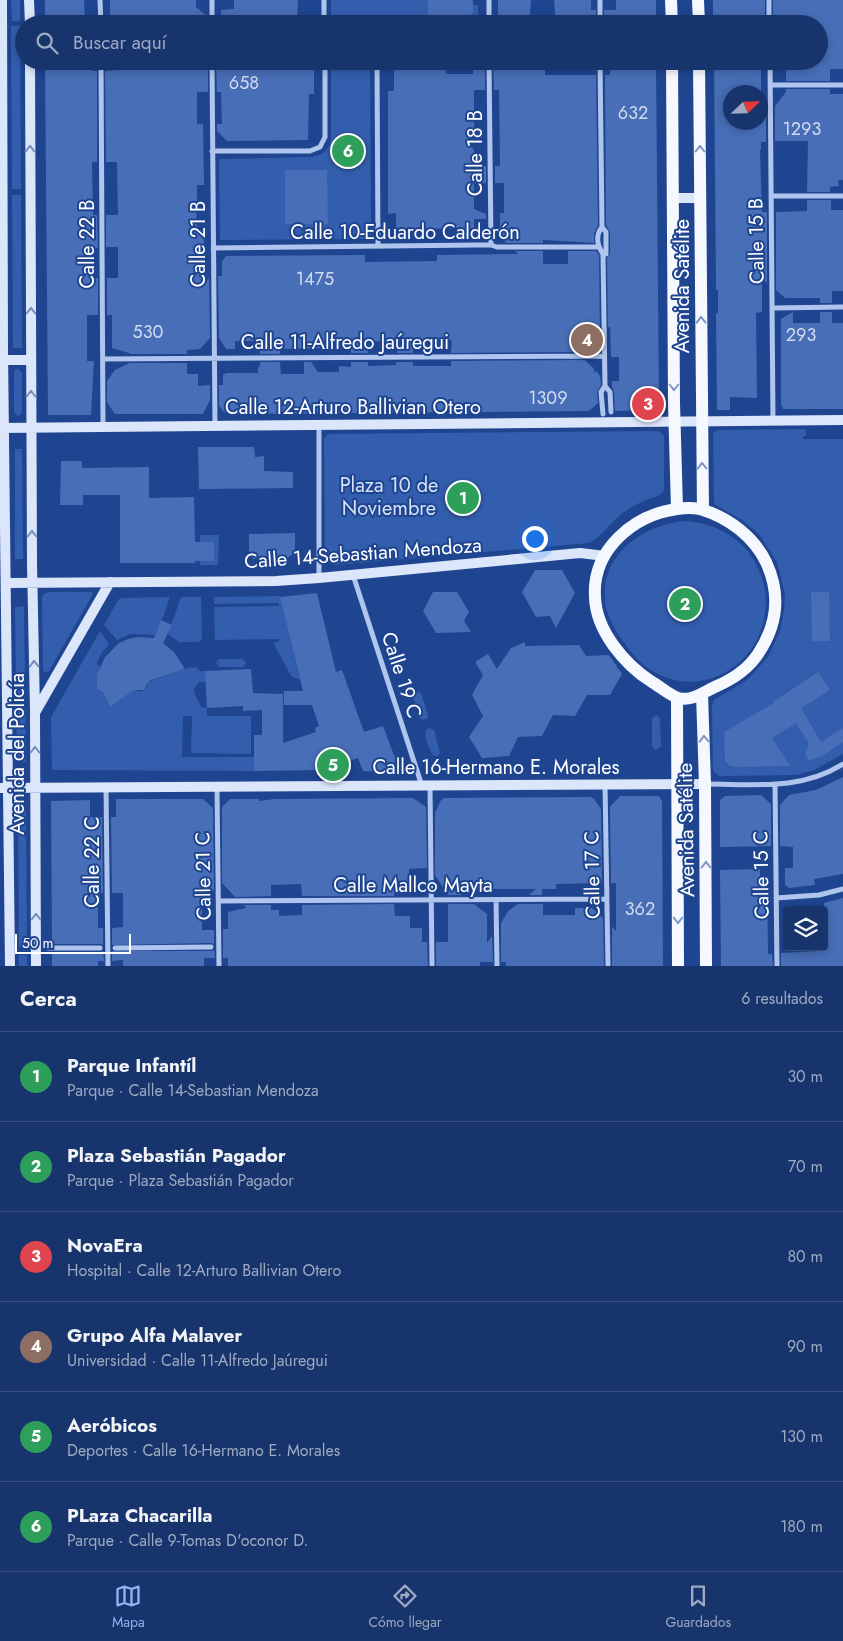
<!DOCTYPE html>
<html lang="es">
<meta charset="utf-8">
<style>
:root{--surface:#17346c;--page:#243f74;--text:#f1f3f6;--muted:#9eaac2;--line:#364f7f;--accent:#95b2f1}
body{margin:0;font-family:Jost,sans-serif;background:var(--page);color:var(--text)}
.controls{position:absolute;right:15px;bottom:15px;display:grid;overflow:hidden;border-radius:5px;box-shadow:0 2px 8px #0003}
.controls button{width:45px;height:45px;display:grid;place-items:center;padding:0;border:0;border-bottom:1px solid var(--line);background:var(--surface);color:var(--text);font:25px sans-serif}
.compass{position:absolute;left:723px;top:85px;width:45px;height:45px;border-radius:50%;background:var(--surface);box-shadow:0 2px 8px #0003;rotate:67deg}
.scale{position:absolute;left:15px;bottom:12px;width:116px;box-sizing:border-box;padding-left:5px;border:2px solid #fff;border-top:0;font-size:14px;line-height:18px;white-space:nowrap;color:#fff;-webkit-text-stroke:4px #1f4590;paint-order:stroke}
.you{position:absolute;left:534px;top:538px;width:18px;height:18px;margin:-12px;border:4px solid #fff;border-radius:50%;background:#1a73e8;box-shadow:0 0 0 8px #1a73e833}
.badge{display:grid;place-items:center;width:32px;height:32px;border-radius:50%;background:var(--accent);color:#fff;font-size:16px;font-weight:700}
.pin{position:absolute;translate:-50% -50%;border:2px solid #fff;box-shadow:0 1px 5px #0006}
.list{margin:0;padding:0;list-style:none}
h2{display:flex;justify-content:space-between;align-items:center;height:65px;margin:0;padding:0 20px;font-size:21px}
h2 small{font-size:16px;font-weight:400;color:var(--muted)}
.list li{display:grid;grid-template-columns:32px 1fr auto;gap:15px;align-items:center;box-sizing:border-box;height:90px;padding:0 20px;border-top:1px solid var(--line)}
.list b{display:block;font-size:19px;white-space:nowrap}
.list p{margin:0;font-size:16px;white-space:nowrap;color:var(--muted)}
.list em{font-size:16px;font-style:normal;color:var(--muted)}
.icon{flex:none;width:28px;height:28px;fill:none;stroke:currentColor;stroke-width:2;stroke-linecap:round;stroke-linejoin:round}
.map{position:relative;flex:none;width:843px;height:966px;overflow:hidden}
.search{position:absolute;background:var(--surface);box-shadow:0 2px 8px #0003;left:15px;right:15px;top:15px;height:55px;display:flex;align-items:center;gap:12px;box-sizing:border-box;padding:0 18px;border-radius:28px;color:var(--muted);font-size:19px}
.sheet{height:605px;background:var(--surface)}
nav{display:flex;justify-content:space-around;align-items:center;box-sizing:border-box;height:70px;border-top:1px solid var(--line);background:var(--surface);font-size:14px;color:var(--muted)}
nav a{display:grid;justify-items:center;gap:2px}
nav .on{color:var(--accent)}
.map>svg:first-child{display:block}
</style>
<div class="map">
<svg width="843" height="966" viewBox="0 0 843 966">
<rect width="100%" height="100%" fill="#1f4590"/>
<!-- green -->
<path fill="#335dad" d="M11,0H20V21H12Z
M331,0H428V24H331Z
M473,5H478V24H459L473,13Z
M11,26H20L21,189H12Z
M331,61H370L371,235L365,239L220,240L219,161L221,159L310,157C322,156 330,150 331,137Z
M12,195H21L22,348H13Z
M15,369H18L22,372V413L18,416L14,412V372Z
M804,429L806,430V435L803,437V439H843V754L814,770L797,775L719,776L715,773L713,770L712,705L714,700L747,680L768,657L780,631L784,611L785,594L777,562L759,534L742,520L714,504L713,433L717,430Z
M658,431L663,434L664,438V490C659,498 652,497 644,501C637,504 630,508 624,512C611,521 602,537 589,543L335,565L329,563L325,558L324,439L328,434Z
M15,449H22L23,559H15Z
M683,521C707,522 727,530 744,547C755,559 762,574 765,590C776,671 677,719 626,645C616,632 607,618 605,601C600,555 642,526 683,521Z
M200,535H219L218,565H200Z
M49,592H92L93,594L49,671L45,673L43,670L42,597L44,594Z
M280,596L300,680L291,676L273,642H279V639L215,640L214,607L279,606V603L214,604V597Z
M170,597L163,617L162,618L155,635L130,634L117,640L104,625L119,599L121,598Z
M181,597H201L202,639L199,642H179L168,634Z
M24,606L26,762H17L15,607Z
M100,631L109,644L101,654L96,664L100,666L97,689L103,692L110,707L135,689C141,694 148,690 148,682L188,668L196,667L200,671H205L206,682H199L194,689C194,697 199,700 201,707L207,708V716H251V754L191,753L192,716H183L182,757H254V771L52,770L51,717Z
M219,659H243L246,663L243,667H219L216,663Z
M415,691L421,693L428,715V718L422,720L420,718L413,696Z
M657,715L660,719L661,746L660,748L655,750L652,746V718Z
M429,728L434,730L440,753L437,756H434C429,750 424,737 426,730Z
M22,804L26,808L27,948L19,947L18,808Z
M19,955H27V966H19Z"/>
<!-- building -->
<path fill="#486eb7" d="M45,0H84L85,24H45Z
M110,0H196V7L208,17V23L110,24Z
M234,0H298L297,24H221V10L234,9Z
M428,0H473V13L459,24H428Z
M498,0H531L529,24H498Z
M554,0H591V10H596V24H556Z
M616,0H656V24H604V10H616Z
M713,0H765V16H760V24H713Z
M773,0H843V69H830V81H786V61H819V24H801V15L773,16Z
M45,61H92V71H97V162H92L93,215H97L98,248H93V278H98V315H87V361H94L91,415H48Z
M117,61H208V92H197V124H203L204,185H197V201H196L197,231H204V246H198L199,277H205V284L209,278L210,338L200,349L187,350V354H132L112,348V315H107V278H118V247H106V215H118L117,162H106L105,71L117,70Z
M216,61H307V70H314V94H309L308,140L227,141L217,131V124H222L221,92H217Z
M394,61H446V74H473V61H485V90H474V136H467L474,151V167L486,166V183H474V209L486,214V219H474V228L396,229V213L388,214V91H394Z
M493,61H529V68H545V75H596L598,226L594,233V243L543,240V243H506L500,237V213H504V183H495V166H500L499,90H494Z
M610,61H656L659,410L615,411L614,392L612,387V381H619V357H611L610,326L608,328L607,258L610,254V232L606,225L605,75H610Z
M714,61H761V92H730V122H761L766,116V142H761V150H760L762,212H767V283L762,278V312L756,313L757,398L730,397V410H717L716,313H718V290H716V284Z
M786,89H830V94H843V180H838L839,186L830,187V192H807L808,141H775V106L786,92Z
M346,135H356L362,139L360,152L343,151L341,138Z
M285,170H327L328,224H285Z
M807,200H831V210H843V291H832V303H820V298H785L776,290V212L807,211Z
M515,251H543V264H568V251H596L599,255L600,337L583,352L451,353L452,340H413V353H397V342L368,341V353H351V341H320V348L280,349V354H260V341H235V349H226L219,338L218,276H222V261L226,256L365,255V262L437,261V255L518,254Z
M793,312V323H820V312H832V323H843V409H783L781,404V319Z
M585,360L594,369V373L596,371L600,376L601,385L597,392L598,403L589,411L230,414L224,412L219,406V385H223V375L226,373H258V367H260V362H280L281,374H304V362H311L318,372H339V366L351,367V362H368V366L396,365V362H413V366H451V361Z
M129,363H187V374H198V386L210,385V400L203,414H115L107,402V381L115,370Z
M198,447H254L255,457L264,456V471L293,472V488L199,489Z
M61,461H82V468L149,467V498L194,497L195,542H214V561H195V563H120V495H83V505H60Z
M295,533V552L285,560L253,559L252,552H249V534Z
M535,570H562L575,593L556,628L550,616L536,617L522,592Z
M433,592H457L469,612L464,621L471,632L436,633L423,611Z
M811,592H829L830,641H812Z
M317,593L336,672L342,670L364,732L383,726L395,758L394,767L390,770L386,772L363,771L358,758L322,770L254,771V735H262V710L243,711V706L207,708L205,671L251,669L253,693L283,694V743L316,732L315,728L319,726L312,705H284V691H303L280,597Z
M161,620L172,625L163,643L174,652L185,669L149,681L144,690H134L110,707L103,692L97,689V675L105,657L119,643L128,639L138,637L154,638Z
M525,642V646L579,645L586,656L609,655L622,674L610,695H587L575,716L553,715L542,736L518,737L509,756L482,758L469,737L483,716L472,695L483,675L475,662L488,654L497,669L511,648Z
M818,672L830,690L801,708L821,742L843,728V742L824,755L809,761L805,754L809,744L796,723L772,738L790,766L736,767L730,766L725,761L724,732L774,703L773,702Z
M843,777V874L814,879L815,885L789,888L785,885V868H793V847L780,846V805L789,795L816,790Z
M761,795L771,804V846L720,847V800L725,796Z
M620,796H659L662,801L663,966H612V927L616,931V883H611L610,807Z
M591,797L594,799L601,809L602,883L556,884V889H542V895H529L536,889H452L462,895H448L449,889H444L435,875V813L441,800L445,798Z
M413,798L426,807L427,868L409,869V884H394V896H302L301,884L271,885V896L235,897L222,883V807L230,799H259V801L275,799Z
M116,799H203L213,808L214,889L209,894V905L202,906V930H214V944L211,943L112,945V928L123,927V893H112L111,817H116Z
M90,800V817H102L103,893H98V928H103V945L100,944H52L51,801Z
M760,869V884H767L768,954H772L773,966H721L720,870Z
M843,898V966H781V953L818,951L817,947H824V903Z
M394,904L395,916H410V928H422V942H427L428,966H228V958H223V929H228V912L246,908L244,905H271V910H279V916L302,915V905Z
M448,904H474L487,914V943L492,936L493,962H480V966H436V942H448Z
M518,904H543V915H575V908H592L603,918L604,966H506V962H501V923L508,911Z
M214,950L215,958H204V966H123V960L112,961V951H211Z
M103,951L104,961H98V966H52V952H100Z"/>
<g fill="none" stroke-linecap="round" stroke-linejoin="round">
<!-- street -->
<path stroke="#afc5ed" stroke-width="5" d="M100,0L101,24
M212,0V24
M324,0V24
M489,0V24
M600,0V24
M769,0V24
M101,61L103,426
M212,61L215,426
M377,61L378,246
M489,61L491,245
M600,61L602,227
M770,61L773,421
M770,85H843
M212,151H310L320,147L325,137V61
M771,196H843
M602,227C595,236 597,245 603,254L605,386
M602,227L606,232V254
M213,248L477,245H491L497,247H598
M772,308L843,307
M103,359L604,356
M605,386L610,392L611,412
M603,414L601,392L605,386
M353,575L422,786
M319,578V425
M605,784L608,966
M705,784C754,784 800,791 843,764
M775,784L777,966
M430,786L432,966
M106,787L108,966
M217,787L219,966
M776,898L819,895L843,889
M496,900L497,966
M219,901L607,899
M48,948H100
M115,948L211,947"/>
<!-- secondary -->
<path stroke="#dce6fa" stroke-width="10" d="M2,0L3,350L10,966
M29,0L30,24
M30,61L32,563L35,712L36,966
M673,198H700
M3,360H31
M0,428L843,420
M6,583L276,581L319,578L580,553L605,556
M36,711L110,582
M0,788L705,784"/>
<!-- primary -->
<path stroke="#f6f8ff" stroke-width="12" d="M671,0L672,24
M698,0L699,24
M672,61L674,403L677,509
M699,61L703,510
M677,509C685,508 695,507 703,510C729,518 754,537 766,562C781,594 778,624 758,654C748,669 733,679 717,686C705,691 692,702 678,698C671,696 659,686 652,682C625,665 596,631 595,597C592,550 633,515 677,509Z
M702,694L705,784L706,966
M677,698L678,966"/>
</g>
<!-- one-way arrows -->
<defs><path id="oneway-chevron" d="M-2-3.5L2.5 0L-2 3.5" fill="none" stroke-width="1.6" stroke-linecap="round" stroke-linejoin="round" transform="scale(1.25)"/></defs>
<g stroke="#748dc0">
<use href="#oneway-chevron" transform="translate(30 149) rotate(-90)"/>
<use href="#oneway-chevron" transform="translate(31 311) rotate(-90)"/>
<use href="#oneway-chevron" transform="translate(31 394) rotate(-90)"/>
<use href="#oneway-chevron" transform="translate(32 534) rotate(-90)"/>
<use href="#oneway-chevron" transform="translate(34 664) rotate(-91)"/>
<use href="#oneway-chevron" transform="translate(35 750) rotate(-90)"/>
<use href="#oneway-chevron" transform="translate(36 917) rotate(-90)"/>
</g>
<g stroke="#8096c2">
<use href="#oneway-chevron" transform="translate(700 149) rotate(-90)"/>
<use href="#oneway-chevron" transform="translate(701 320) rotate(-91)"/>
<use href="#oneway-chevron" transform="translate(674 387) rotate(90)"/>
<use href="#oneway-chevron" transform="translate(702 466) rotate(-91)"/>
<use href="#oneway-chevron" transform="translate(704 739) rotate(-92)"/>
<use href="#oneway-chevron" transform="translate(706 865) rotate(-90)"/>
<use href="#oneway-chevron" transform="translate(678 920) rotate(90)"/>
</g>
<g text-anchor="middle" stroke-width="4" stroke-linejoin="round" paint-order="stroke">
<!-- number labels -->
<g font-size="18" fill="#d1dbed">
<text x="244" y="89">658</text>
<text x="633" y="119">632</text>
<text x="802" y="135">1293</text>
<text x="315" y="285">1475</text>
<text x="148" y="338">530</text>
<text x="801" y="341">293</text>
<text x="548" y="404">1309</text>
<text x="640" y="915">362</text>
</g>
<!-- street labels -->
<g font-size="20" fill="#fff" stroke="#1f4590">
<text transform="translate(475 153) rotate(-90)" y="7">Calle 18 B</text>
<text x="405" y="239">Calle 10-Eduardo Calderón</text>
<text transform="translate(756 241) rotate(-91)" y="7">Calle 15 B</text>
<text transform="translate(87 244) rotate(-90)" y="7">Calle 22 B</text>
<text transform="translate(198 244) rotate(-90)" y="7">Calle 21 B</text>
<text transform="translate(682 286) rotate(-90)" y="7">Avenida Satélite</text>
<text x="345" y="349">Calle 11-Alfredo Jaúregui</text>
<text x="353" y="414">Calle 12-Arturo Ballivian Otero</text>
<text transform="translate(363 553) rotate(-4)" y="7">Calle 14-Sebastian Mendoza</text>
<text transform="translate(402 675) rotate(72)" y="7">Calle 19 C</text>
<text transform="translate(17 754) rotate(-90)" y="7">Avenida del Policía</text>
<text x="496" y="774">Calle 16-Hermano E. Morales</text>
<text transform="translate(686 830) rotate(-91)" y="7">Avenida Satélite</text>
<text transform="translate(92 862) rotate(-90)" y="7">Calle 22 C</text>
<text transform="translate(592 875) rotate(-91)" y="7">Calle 17 C</text>
<text transform="translate(761 875) rotate(-91)" y="7">Calle 15 C</text>
<text transform="translate(203 876) rotate(-91)" y="7">Calle 21 C</text>
<text x="413" y="892">Calle Mallco Mayta</text>
</g>
<!-- park labels -->
<g font-size="20" fill="#d5e2f9" stroke="#1f4590">
<text x="389" y="492">Plaza 10 de<tspan x="389" dy="23">Noviembre</tspan></text>
</g>
</g>
</svg>
<div class="controls">
<button><svg class="icon" aria-label="layers" viewBox="0 0 24 24"><path d="M12 4l9 5-9 5-9-5zM3 14l9 5 9-5"/></svg></button>
</div>
<svg class="compass" viewBox="-18 -18 36 36"><path d="M0-13l5 13h-10z" fill="#e53935"/><path d="M0 13l5-13h-10z" fill="#9eaac2"/></svg>
<div class="scale">50 m</div>
<div class="you"></div>
<div class="pin badge" style="left:463px;top:498px;background:#2e9e5b">1</div>
<div class="pin badge" style="left:685px;top:604px;background:#2e9e5b">2</div>
<div class="pin badge" style="left:648px;top:404px;background:#e0444e">3</div>
<div class="pin badge" style="left:587px;top:340px;background:#8d6e63">4</div>
<div class="pin badge" style="left:333px;top:765px;background:#2e9e5b">5</div>
<div class="pin badge" style="left:348px;top:151px;background:#2e9e5b">6</div>
<div class="search"><svg class="icon" aria-label="search" viewBox="0 0 24 24"><circle cx="10" cy="10" r="6"/><path d="M15 15l6 6"/></svg>Buscar aquí</div>
</div>
<section class="sheet">
<h2>Cerca<small>6 resultados</small></h2>
<ul class="list">
<li><span class="badge" style="background:#2e9e5b">1</span><div><b>Parque Infantíl</b><p>Parque · Calle 14-Sebastian Mendoza</p></div><em>30 m</em></li>
<li><span class="badge" style="background:#2e9e5b">2</span><div><b>Plaza Sebastián Pagador</b><p>Parque · Plaza Sebastián Pagador</p></div><em>70 m</em></li>
<li><span class="badge" style="background:#e0444e">3</span><div><b>NovaEra</b><p>Hospital · Calle 12-Arturo Ballivian Otero</p></div><em>80 m</em></li>
<li><span class="badge" style="background:#8d6e63">4</span><div><b>Grupo Alfa Malaver</b><p>Universidad · Calle 11-Alfredo Jaúregui</p></div><em>90 m</em></li>
<li><span class="badge" style="background:#2e9e5b">5</span><div><b>Aeróbicos</b><p>Deportes · Calle 16-Hermano E. Morales</p></div><em>130 m</em></li>
<li><span class="badge" style="background:#2e9e5b">6</span><div><b>PLaza Chacarilla</b><p>Parque · Calle 9-Tomas D'oconor D.</p></div><em>180 m</em></li>
</ul>
</section>
<nav>
<a class="on"><svg class="icon" aria-label="map" viewBox="0 0 24 24"><path d="M3 6l6-2 6 2 6-2v14l-6 2-6-2-6 2zM9 4v14M15 6v14"/></svg>Mapa</a>
<a><svg class="icon" aria-label="directions" viewBox="0 0 24 24"><path d="M12 3l9 9-9 9-9-9zM9 14v-3h6M13 9l2 2-2 2"/></svg>Cómo llegar</a>
<a><svg class="icon" aria-label="saved" viewBox="0 0 24 24"><path d="M7 4h10v16l-5-4-5 4z"/></svg>Guardados</a>
</nav>
